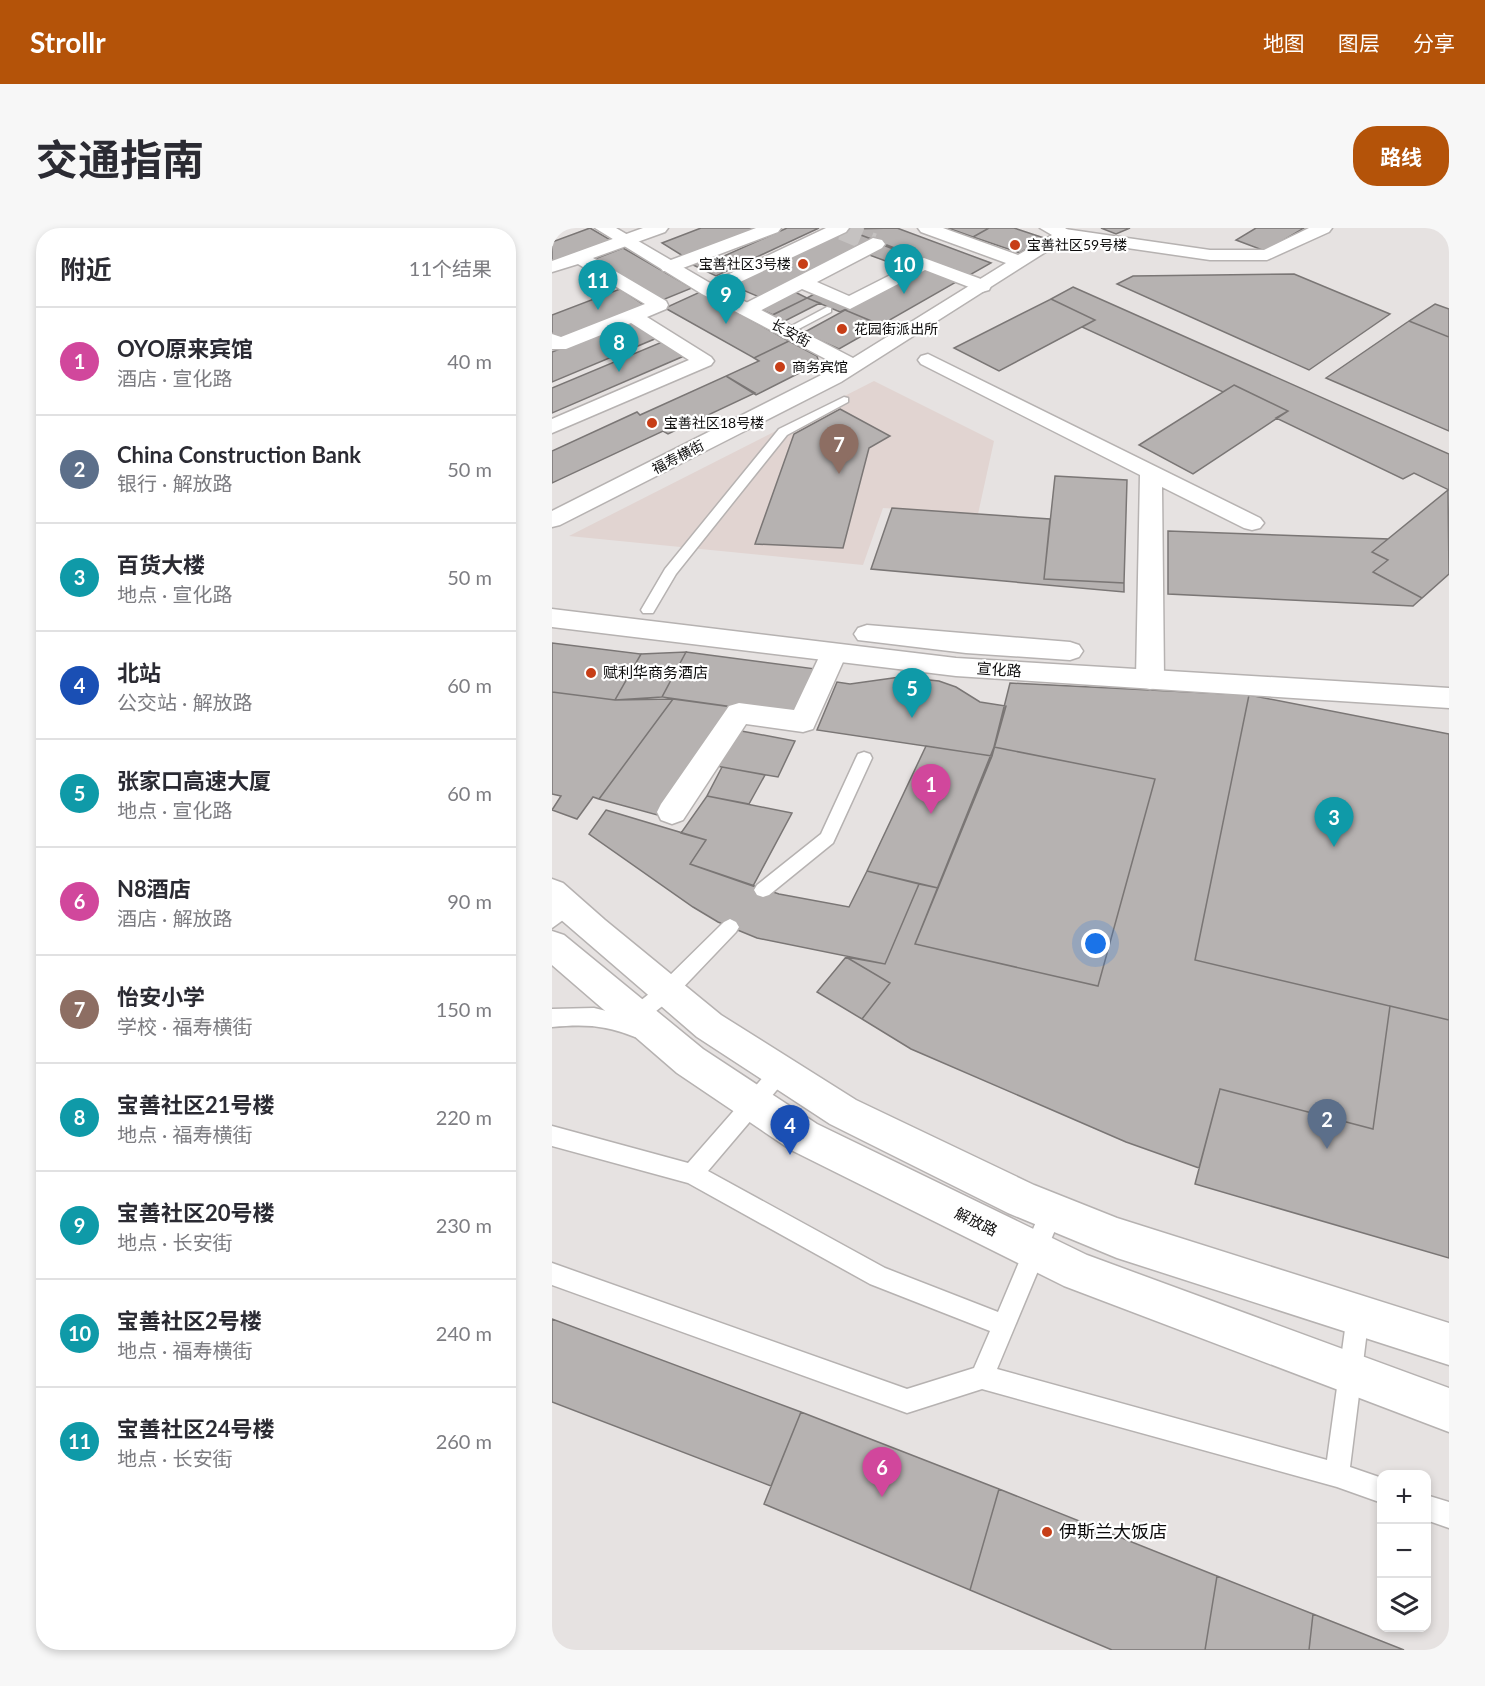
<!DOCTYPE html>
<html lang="zh">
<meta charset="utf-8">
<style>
:root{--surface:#fff;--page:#f7f7f7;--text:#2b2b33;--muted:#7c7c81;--line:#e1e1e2;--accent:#b45309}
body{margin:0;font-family:Lato,"Noto Sans SC",sans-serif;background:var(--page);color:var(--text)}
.controls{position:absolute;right:18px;bottom:18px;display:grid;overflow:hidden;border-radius:12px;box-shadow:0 3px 9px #0003}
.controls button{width:54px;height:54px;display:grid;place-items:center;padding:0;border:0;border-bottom:2px solid var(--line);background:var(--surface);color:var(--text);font:30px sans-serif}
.you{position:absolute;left:544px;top:716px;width:21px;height:21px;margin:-15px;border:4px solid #fff;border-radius:50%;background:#1a73e8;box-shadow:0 0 0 9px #1a73e833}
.badge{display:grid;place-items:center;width:39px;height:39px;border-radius:50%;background:var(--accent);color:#fff;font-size:20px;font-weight:700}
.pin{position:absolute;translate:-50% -50px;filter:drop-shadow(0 2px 3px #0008)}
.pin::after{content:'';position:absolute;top:32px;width:21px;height:18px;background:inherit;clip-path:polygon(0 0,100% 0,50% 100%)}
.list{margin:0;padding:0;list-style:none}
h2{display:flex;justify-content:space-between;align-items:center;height:78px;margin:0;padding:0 24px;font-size:26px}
h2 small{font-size:20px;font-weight:400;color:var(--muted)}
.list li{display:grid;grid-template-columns:39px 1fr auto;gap:18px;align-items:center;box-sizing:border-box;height:108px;padding:0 24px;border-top:2px solid var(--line)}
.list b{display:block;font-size:22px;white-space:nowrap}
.list p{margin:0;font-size:20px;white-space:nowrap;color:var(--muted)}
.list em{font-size:20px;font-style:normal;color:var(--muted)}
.icon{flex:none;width:33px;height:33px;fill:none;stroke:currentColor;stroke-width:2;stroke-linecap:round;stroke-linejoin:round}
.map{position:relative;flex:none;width:897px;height:1422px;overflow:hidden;border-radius:24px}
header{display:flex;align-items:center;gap:36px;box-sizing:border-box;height:84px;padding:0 30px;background:var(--accent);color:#fff}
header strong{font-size:28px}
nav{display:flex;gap:33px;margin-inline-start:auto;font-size:21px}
.intro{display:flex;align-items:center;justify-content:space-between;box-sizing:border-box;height:144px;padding:0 36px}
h1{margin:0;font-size:42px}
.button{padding:15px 27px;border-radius:24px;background:var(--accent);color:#fff;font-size:21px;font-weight:700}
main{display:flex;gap:36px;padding:0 36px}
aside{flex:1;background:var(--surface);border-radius:24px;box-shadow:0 3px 9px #0003}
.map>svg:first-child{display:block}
</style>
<header>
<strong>Strollr</strong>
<nav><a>地图</a><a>图层</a><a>分享</a></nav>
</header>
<div class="intro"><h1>交通指南</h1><a class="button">路线</a></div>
<main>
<aside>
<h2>附近<small>11个结果</small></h2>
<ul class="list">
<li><span class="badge" style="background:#d1479c">1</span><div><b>OYO原来宾馆</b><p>酒店 · 宣化路</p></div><em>40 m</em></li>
<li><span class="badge" style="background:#5c6f8a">2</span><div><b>China Construction Bank</b><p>银行 · 解放路</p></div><em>50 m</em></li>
<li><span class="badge" style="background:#0f9aa8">3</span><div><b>百货大楼</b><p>地点 · 宣化路</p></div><em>50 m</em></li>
<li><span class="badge" style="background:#1a4fb4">4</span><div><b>北站</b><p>公交站 · 解放路</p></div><em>60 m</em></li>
<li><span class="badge" style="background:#0f9aa8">5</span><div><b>张家口高速大厦</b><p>地点 · 宣化路</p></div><em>60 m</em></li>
<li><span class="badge" style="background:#d1479c">6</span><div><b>N8酒店</b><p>酒店 · 解放路</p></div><em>90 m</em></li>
<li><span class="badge" style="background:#8d6e63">7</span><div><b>怡安小学</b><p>学校 · 福寿横街</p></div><em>150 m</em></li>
<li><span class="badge" style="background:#0f9aa8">8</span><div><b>宝善社区21号楼</b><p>地点 · 福寿横街</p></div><em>220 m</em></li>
<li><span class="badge" style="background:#0f9aa8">9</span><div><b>宝善社区20号楼</b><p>地点 · 长安街</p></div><em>230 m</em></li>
<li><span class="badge" style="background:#0f9aa8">10</span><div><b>宝善社区2号楼</b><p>地点 · 福寿横街</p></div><em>240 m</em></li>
<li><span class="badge" style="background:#0f9aa8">11</span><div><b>宝善社区24号楼</b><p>地点 · 长安街</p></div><em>260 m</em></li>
</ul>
</aside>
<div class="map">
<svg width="897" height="1422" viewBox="0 0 897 1422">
<rect width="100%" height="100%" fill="#e6e2e1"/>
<!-- built -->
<path fill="#e1d4d1" d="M322,153L442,213L426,286L331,280L311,337L17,308Z"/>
<!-- building -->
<path fill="#b6b2b1" stroke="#7a7675" stroke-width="1.5" d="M38,0L62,14L0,37V14Z
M149,0H206L131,28L110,15Z
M235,0H267L164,48L137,35L155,27L163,32Z
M345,0L439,35L416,48L293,1Z
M396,0H437L421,9Z
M437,0H462L492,10L468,25L421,9Z
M549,0H578L564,6Z
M704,0H752L713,23L684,12Z
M293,1L325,13L212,71L179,57Z
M328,16L363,29L347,38L312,25Z
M71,20L140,60L108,73L40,32Z
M370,39L406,53L329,97L293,82Z
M742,46L838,86L757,142L565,56L581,48Z
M521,59L897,226V262L862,245L851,251L724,190L736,183L682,157L671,164L530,99L543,92L499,71Z
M68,61L92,77L6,110L0,106V87Z
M239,62L255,70L221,87L204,79Z
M148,64L237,113L202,130L113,80Z
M266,64L298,79L288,84L255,70Z
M255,70L268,75L229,95L216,89Z
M499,71L543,92L447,143L402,120Z
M883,76L897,81V109L857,93Z
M293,82L329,97L287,121L251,105Z
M79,93L105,110L0,154V124Z
M857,93L897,109V203L774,150Z
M237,113L265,128L267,135L204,167L174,148L207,133L202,130Z
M110,114L132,128L0,185V160Z
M174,148L203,165L116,206L111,203L0,255V223L85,184L88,187Z
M682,157L736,183L641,246L587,217Z
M288,181L338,208L317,220L291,320L203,316L242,206Z
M503,248L575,252L572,355L492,351Z
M896,262L897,346L870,370L821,344L836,332L820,324Z
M340,280L498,291L492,351L572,355V364L319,341Z
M616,303L836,311L820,324L836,332L821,344L870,370L861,378L616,366Z
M0,415L89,426L63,472L0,464Z
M134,424L264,441L245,488L110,469Z
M134,424L110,469L63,472L89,426Z
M348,449L387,453L404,459L428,474L454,478L440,528L265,502L285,454L298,456Z
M458,455L697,467L643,732L838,778L821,901L668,861L647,940L574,914L359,821L310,791L338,755L294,729L333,736L367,656L386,660L363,716L546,758L603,551L442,519Z
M0,464L63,472L121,471L47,571L41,569L25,591L0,582L9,568L0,566Z
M697,467L897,506V792L643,732Z
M121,471L180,479L109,588L47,571Z
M184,502L243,513L226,549L164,538Z
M374,518L440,528L386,660L315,643Z
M442,519L603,551L546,758L363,716Z
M170,539L213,547L197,576L155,568Z
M155,568L240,585L201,658L138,636L154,612L129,605Z
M54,582L154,612L138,636L227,666L297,679L315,643L367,656L333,736L205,710L166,694L141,679L37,606Z
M294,729L338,755L310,791L265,764Z
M838,778L897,792V1030L643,956L668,861L821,901Z
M0,1091L249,1184L219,1258L0,1174Z
M249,1184L447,1261L418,1362L212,1276Z
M447,1261L665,1348L653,1422H560L418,1362Z
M665,1348L761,1386L757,1422H653Z
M761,1386L852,1422H757Z"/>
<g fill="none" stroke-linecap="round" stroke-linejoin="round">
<!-- street-tunnel -->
<path stroke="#c5c2c1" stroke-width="20" stroke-dasharray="20 10" stroke-linecap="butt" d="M290,2L321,15"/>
<!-- lane casing -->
<g stroke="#b6b2b1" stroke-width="3">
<path id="lane" d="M275,79L279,80V84L239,105L235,106L230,103Z
M292,169L296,170V174L235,207L124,346L101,385H91L89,382L113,341L227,201Z
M312,524L318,526L320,530L281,615L217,667L211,669L205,667L202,662L205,657L269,606L304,530L306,526Z
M16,672L22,674L25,679L22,684L0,700V682Z
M178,691L184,694L187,699L184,704L122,769L90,794L93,800L90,806L83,809C52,797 33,796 0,799V781L42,780L75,788L77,782L108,757L172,694Z
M228,835L235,838L238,844L235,850L156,943L333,1040L446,1084L492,975L500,972L508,975L511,983L445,1141L775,1232L795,1087L798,1079L806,1076L814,1079L817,1087L798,1239L830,1250V1275L785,1259L430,1161L355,1185L0,1057V1035L355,1161L422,1140L438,1103L318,1056L136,955L0,918V898L136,935L221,838Z
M874,1267L897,1274V1300L874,1292Z"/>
</g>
<!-- street casing -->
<g stroke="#b6b2b1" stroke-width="3">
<path id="street" d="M91,0H116L113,4L41,30L114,73L116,77L114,81L95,89L159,129L162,133L159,137L0,205V191L137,132L79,95L14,121H0V106L9,109L93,76L26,36L0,44V33Z
M204,0H229L226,4L123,43H111L108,39L111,35Z
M757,0H780L777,4L715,32H658L513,11L507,10L504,6L507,2L513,1L658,22H712Z
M321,10L330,12L333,16L330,20L265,54L297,68L372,30L437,54L439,58L437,62L430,64L373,42L298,81L250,61L202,86H188L186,82L188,78Z
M376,126L708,290L712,295L708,300L700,302L692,300L610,259L612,451L608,458L598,461L588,458L584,451L588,247L369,136L366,132L369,128Z
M282,416L291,418L295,425L261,501L251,504L194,496L131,592L120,596L109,592L105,584L109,576L177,478L187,475L242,482L269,425L273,418Z"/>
</g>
<!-- secondary casing -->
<g stroke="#b6b2b1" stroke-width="3">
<path id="secondary" d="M43,0H64L158,55L274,0H297L294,4L171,62L301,130L454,35L369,4L366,0H391L466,27L500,7L488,0H513L522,6L289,154L8,297L0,299V283L287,138L150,66Z
M0,381L404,430L897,460V480L404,448L0,399Z
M315,397L518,414L527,417L531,423L527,429L518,432L414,425L306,412L302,406L306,400Z
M0,651L11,655L53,692L169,787L304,872L482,957L565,990L897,1095V1137L565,1030L456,985L278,896L145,809L0,684Z
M0,703L12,707L151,821L265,896L535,1027L897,1160V1204L512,1058L239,922L125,845L0,737Z"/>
</g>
<!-- lane -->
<use href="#lane" fill="#fff" fill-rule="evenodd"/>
<!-- street -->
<use href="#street" fill="#fff" fill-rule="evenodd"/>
<!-- secondary -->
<use href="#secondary" fill="#fff" fill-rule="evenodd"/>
</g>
<!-- markers -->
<g fill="#c73e17" stroke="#fff" stroke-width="2">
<circle cx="463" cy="17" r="6"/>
<circle cx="251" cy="36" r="6"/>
<circle cx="290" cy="101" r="6"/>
<circle cx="228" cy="139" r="6"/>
<circle cx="100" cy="195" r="6"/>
<circle cx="39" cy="445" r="6"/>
<circle cx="495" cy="1304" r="6"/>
</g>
<g text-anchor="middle" stroke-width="4.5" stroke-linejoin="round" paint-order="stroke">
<!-- far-poi labels -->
<g font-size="14" fill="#0c0b0b" stroke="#fff" text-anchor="start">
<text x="475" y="22">宝善社区59号楼</text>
<text x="239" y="41" text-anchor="end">宝善社区3号楼</text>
<text x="302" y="106">花园街派出所</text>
<text x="240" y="144">商务宾馆</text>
<text x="112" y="200">宝善社区18号楼</text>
</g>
<!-- far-street labels -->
<g font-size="14" fill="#0c0b0b" stroke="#fff">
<text transform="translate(239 105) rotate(28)" y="5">长安街</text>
<text transform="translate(126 229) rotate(-27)" y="5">福寿横街</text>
</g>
<!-- street labels -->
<g font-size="15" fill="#0c0b0b" stroke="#fff">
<text transform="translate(447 442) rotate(4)" y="5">宣化路</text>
<text transform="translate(424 994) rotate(26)" y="5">解放路</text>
</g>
<!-- poi labels -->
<g font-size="15" fill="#0c0b0b" stroke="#fff" text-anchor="start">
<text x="51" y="450">赋利华商务酒店</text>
</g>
<!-- near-poi labels -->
<g font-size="18" fill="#0c0b0b" stroke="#fff" text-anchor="start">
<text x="507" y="1310">伊斯兰大饭店</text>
</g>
</g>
</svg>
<div class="controls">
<button>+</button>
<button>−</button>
<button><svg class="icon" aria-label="layers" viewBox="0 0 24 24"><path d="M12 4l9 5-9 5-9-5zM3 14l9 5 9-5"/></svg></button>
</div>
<div class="you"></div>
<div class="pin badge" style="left:379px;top:586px;background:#d1479c">1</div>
<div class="pin badge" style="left:775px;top:921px;background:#5c6f8a">2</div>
<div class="pin badge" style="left:782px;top:619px;background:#0f9aa8">3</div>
<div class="pin badge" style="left:238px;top:927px;background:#1a4fb4">4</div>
<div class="pin badge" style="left:360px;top:490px;background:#0f9aa8">5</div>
<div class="pin badge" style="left:330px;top:1269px;background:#d1479c">6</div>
<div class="pin badge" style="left:287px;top:246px;background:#8d6e63">7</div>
<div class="pin badge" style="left:67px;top:144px;background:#0f9aa8">8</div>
<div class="pin badge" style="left:174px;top:96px;background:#0f9aa8">9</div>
<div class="pin badge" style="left:352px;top:66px;background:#0f9aa8">10</div>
<div class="pin badge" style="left:46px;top:82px;background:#0f9aa8">11</div>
</div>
</main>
